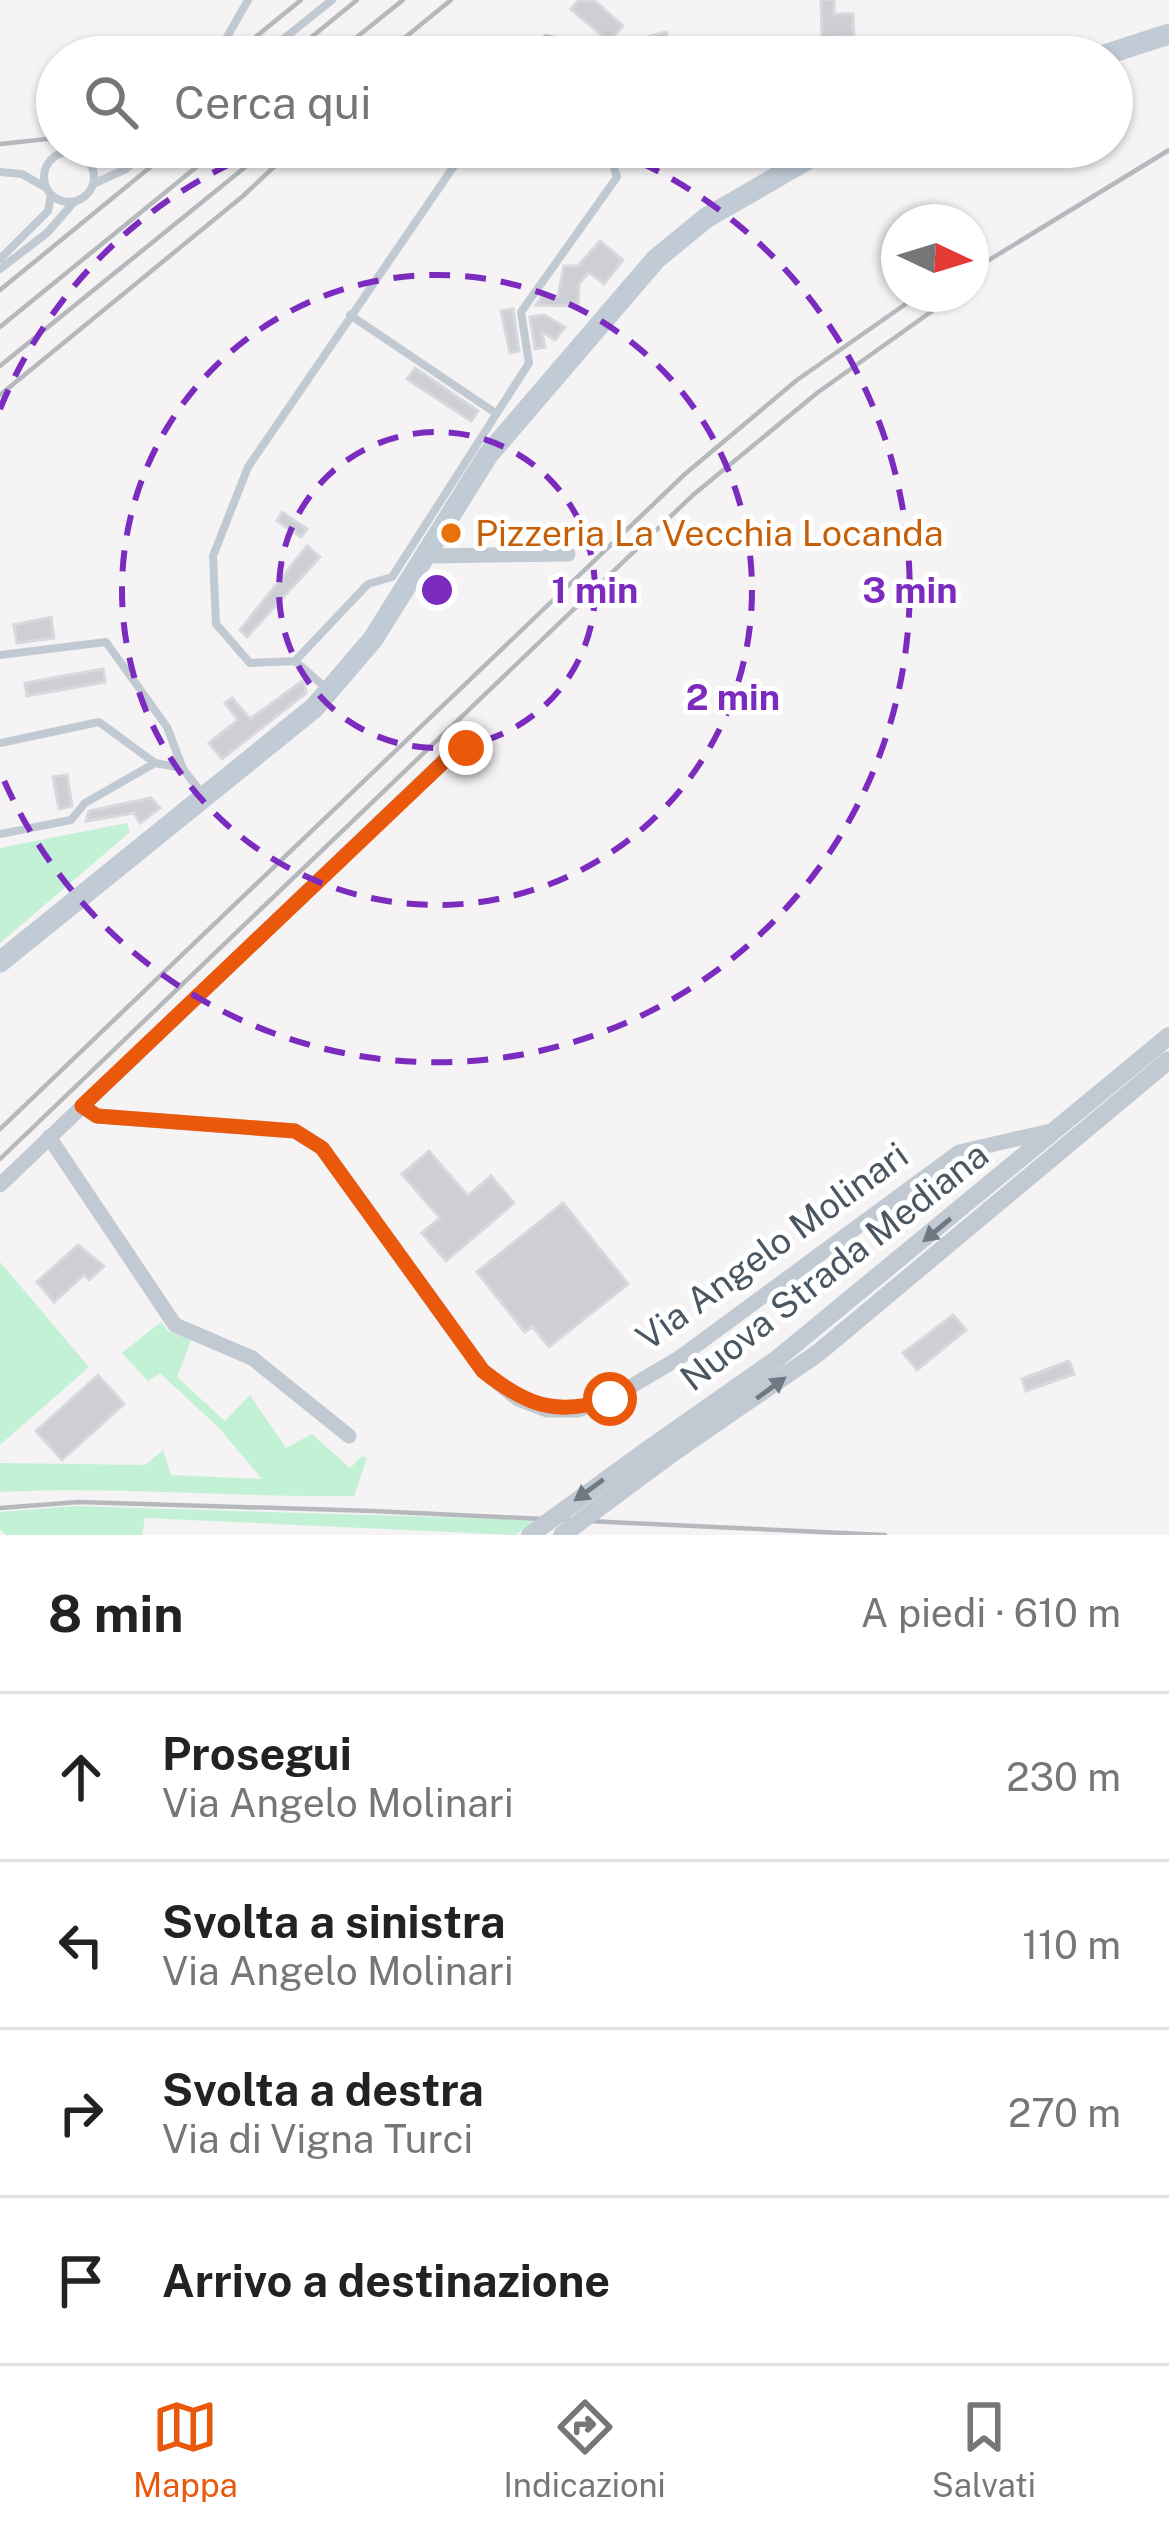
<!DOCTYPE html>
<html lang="it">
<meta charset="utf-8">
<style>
:root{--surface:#fff;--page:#f6f6f6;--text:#222;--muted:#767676;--line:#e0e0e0;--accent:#ea580c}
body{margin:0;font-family:"Public Sans",sans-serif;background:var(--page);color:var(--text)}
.compass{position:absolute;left:881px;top:204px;width:108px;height:108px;border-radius:50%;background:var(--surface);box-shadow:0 3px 9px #0004;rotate:94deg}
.stop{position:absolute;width:36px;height:36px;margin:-27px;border:9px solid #ea580c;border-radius:50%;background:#fff}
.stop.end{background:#ea580c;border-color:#fff;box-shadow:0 3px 12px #0008}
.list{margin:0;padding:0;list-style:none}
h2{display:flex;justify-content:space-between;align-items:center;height:156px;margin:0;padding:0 48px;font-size:51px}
h2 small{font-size:39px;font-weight:400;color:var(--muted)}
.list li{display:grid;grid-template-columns:78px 1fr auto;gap:36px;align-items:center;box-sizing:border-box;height:168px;padding:0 48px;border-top:3px solid var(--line)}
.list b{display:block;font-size:45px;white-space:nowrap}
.list p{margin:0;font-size:39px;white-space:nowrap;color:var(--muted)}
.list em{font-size:39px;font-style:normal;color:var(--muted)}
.icon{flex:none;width:66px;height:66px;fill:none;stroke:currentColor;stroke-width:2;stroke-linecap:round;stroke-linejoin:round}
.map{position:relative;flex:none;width:1169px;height:1535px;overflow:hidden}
.search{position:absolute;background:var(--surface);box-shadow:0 3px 9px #0004;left:36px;right:36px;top:36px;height:132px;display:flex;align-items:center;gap:30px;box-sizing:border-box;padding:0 42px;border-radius:66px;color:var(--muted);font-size:45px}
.sheet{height:828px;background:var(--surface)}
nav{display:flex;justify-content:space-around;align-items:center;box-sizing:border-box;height:168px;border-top:3px solid var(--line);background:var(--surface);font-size:33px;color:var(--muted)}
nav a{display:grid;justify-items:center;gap:6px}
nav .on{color:var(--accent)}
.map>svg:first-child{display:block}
</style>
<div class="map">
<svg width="1169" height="1535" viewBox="0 0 1169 1535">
<rect width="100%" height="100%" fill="#f5f3f3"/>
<!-- green -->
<path fill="#c3f1d5" d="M127,823L130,832L0,943V848Z
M0,1262L89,1367L0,1445Z
M161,1322L169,1332L192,1338L177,1377L225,1421L250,1395L286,1448L312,1434L350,1468L362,1456L367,1458L354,1496C236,1498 118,1486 0,1492V1463L145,1465L163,1450L171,1475L262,1479L219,1428L160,1373L148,1381L122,1353Z
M74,1506L534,1520L516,1535L145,1518L142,1535H6L0,1529V1512Z"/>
<!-- building -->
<path fill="#cdcfd5" stroke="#d7d9de" stroke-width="3" d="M579,0L596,2L623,26L609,42L571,9Z
M821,0H834V14H853L854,36L822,38Z
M666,32L671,50L643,57L639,39Z
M600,241L623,260L604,284L589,272L579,284L578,306L536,305L541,297L558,296L564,266H578Z
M513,309L519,351L510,353L501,311Z
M544,315L565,327L555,340L542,332L545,347L535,349L530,317Z
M415,368L478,411L471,421L407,379Z
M282,512L307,529L301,537L277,521Z
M307,546L320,557L247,637L240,630Z
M51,617L54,638L17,643L14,625Z
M103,669L105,682L27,696L25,683Z
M304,680L306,693L222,759L209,743L238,720L225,703L232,698L250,719Z
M67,775L72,806L59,809L53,777Z
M151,798L160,808L140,823L134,813L86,821L89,811Z
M429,1151L468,1196L491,1176L514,1203L446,1261L422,1233L440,1218L402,1174Z
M563,1203L628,1284L549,1347L532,1326L525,1332L477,1272Z
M78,1245L104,1266L89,1280L84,1275L54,1302L37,1282Z
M953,1315L966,1330L917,1370L903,1353Z
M1069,1361L1074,1374L1026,1391L1022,1379Z
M98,1375L124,1404L62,1460L36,1431Z"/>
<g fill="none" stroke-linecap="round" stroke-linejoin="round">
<!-- service -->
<path stroke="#c1cad2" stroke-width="8" d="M208,57L223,44L248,0
M261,57L332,0
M532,57L546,38L596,49L604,57
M44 177a25 25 0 1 1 50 0a25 25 0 1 1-50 0Z
M91,164L140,151
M0,172L22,174L43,186
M93,184L126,169L149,147
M0,259L48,211L51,195
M0,269L47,233L74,202
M350,315L494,412
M0,655L106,642L167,727L183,769L201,792
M295,661L250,663L216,624L213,556L248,467L467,147
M326,688L295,661L368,584L392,577L529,363L521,312L617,177L610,155L613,147
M0,743L99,722L155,763L182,768
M0,834L71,820L85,803L155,763"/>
<!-- minor -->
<path stroke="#c1cad2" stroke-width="15" d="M430,556L568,554
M82,1106L97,1116L295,1131L322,1148L483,1371L518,1399L547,1410H578L610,1399L679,1358L959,1152L1055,1130
M49,1137L175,1325L252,1358L349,1436
M0,1185L451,754L467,748"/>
<!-- tertiary -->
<path stroke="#c1cad2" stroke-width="18" d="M650,1448L777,1359L1169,1036
M674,1452L818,1353L1169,1060"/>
<!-- secondary -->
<path stroke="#c1cbd6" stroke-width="21" d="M1098,57L1169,34
M0,962L314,708L373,639L488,455L656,259L706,218L829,147"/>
<!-- rail -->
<path stroke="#b5b8bd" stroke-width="4.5" d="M231,57L301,0
M287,57L357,0
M332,57L403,0
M381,57L451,0
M0,144L57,138
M971,271L1169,150
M0,290L175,147
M0,327L221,147
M0,366L270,147
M0,395L243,196L295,147
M0,1129L685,474L797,380L920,294
M0,1159L693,495L817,393L956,294
M0,1508L79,1502L373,1511L885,1535"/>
<!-- tertiary-bridge -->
<path stroke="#c1cad2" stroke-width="18" d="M530,1535L650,1448
M562,1535L674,1452"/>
</g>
<!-- one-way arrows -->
<defs><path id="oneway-solid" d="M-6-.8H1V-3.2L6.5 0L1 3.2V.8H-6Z" transform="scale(3)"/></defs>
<g fill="#6e7983">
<use href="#oneway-solid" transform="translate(937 1230) rotate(140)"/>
<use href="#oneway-solid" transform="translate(771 1388) rotate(-36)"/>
<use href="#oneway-solid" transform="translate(589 1490) rotate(144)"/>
</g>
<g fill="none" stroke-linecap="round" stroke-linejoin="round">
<!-- route -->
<path stroke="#ea580c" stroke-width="15" d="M466,748L452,754L82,1106L97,1116L295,1131L322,1148L483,1371C526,1405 556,1417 610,1399"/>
</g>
<!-- distance rings -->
<g fill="none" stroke="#7b2cbf" stroke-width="6" stroke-dasharray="21 15">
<circle cx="437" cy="590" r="158"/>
<circle cx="437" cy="590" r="315"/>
<path d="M0 409A473 473 0 0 1 267 148M607 148A473 473 0 1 1 0 771"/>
</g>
<!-- markers -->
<circle fill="#e8710a" stroke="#fff" stroke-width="4.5" cx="451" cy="533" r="12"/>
<g text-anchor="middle" stroke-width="10" stroke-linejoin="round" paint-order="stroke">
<!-- food labels -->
<g font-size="36" fill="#c56008" stroke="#fff" text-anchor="start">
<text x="475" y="546">Pizzeria La Vecchia Locanda</text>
</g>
<!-- street labels -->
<g font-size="36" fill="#4a5661" stroke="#fff">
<text transform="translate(772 1246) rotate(-36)" y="13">Via Angelo Molinari</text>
<text transform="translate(834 1266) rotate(-38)" y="13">Nuova Strada Mediana</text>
</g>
</g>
<circle cx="437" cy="590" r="18" fill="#7b2cbf" stroke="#fff" stroke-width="6"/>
<g font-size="36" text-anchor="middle" font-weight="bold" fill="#7b2cbf" stroke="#fff" stroke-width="10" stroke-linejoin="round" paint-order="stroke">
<text x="595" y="603">1 min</text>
<text x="910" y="603">3 min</text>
<text x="733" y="710">2 min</text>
</g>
</svg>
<svg class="compass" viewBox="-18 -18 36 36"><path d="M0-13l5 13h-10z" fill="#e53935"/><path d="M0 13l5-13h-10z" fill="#767676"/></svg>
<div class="stop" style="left:610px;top:1399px"></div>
<div class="stop end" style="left:466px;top:748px"></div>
<div class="search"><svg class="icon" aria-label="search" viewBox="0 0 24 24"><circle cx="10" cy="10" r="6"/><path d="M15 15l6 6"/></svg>Cerca qui</div>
</div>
<section class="sheet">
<h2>8 min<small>A piedi · 610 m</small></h2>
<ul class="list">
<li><svg class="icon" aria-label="ahead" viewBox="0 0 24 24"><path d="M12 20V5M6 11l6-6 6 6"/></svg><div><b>Prosegui</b><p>Via Angelo Molinari</p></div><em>230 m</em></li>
<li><svg class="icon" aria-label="left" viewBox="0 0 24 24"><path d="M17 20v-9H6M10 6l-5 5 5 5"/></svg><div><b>Svolta a sinistra</b><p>Via Angelo Molinari</p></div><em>110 m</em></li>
<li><svg class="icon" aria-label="right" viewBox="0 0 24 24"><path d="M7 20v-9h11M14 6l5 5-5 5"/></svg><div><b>Svolta a destra</b><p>Via di Vigna Turci</p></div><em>270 m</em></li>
<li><svg class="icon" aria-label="arrive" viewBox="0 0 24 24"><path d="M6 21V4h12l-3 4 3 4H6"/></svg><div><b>Arrivo a destinazione</b></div></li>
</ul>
</section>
<nav>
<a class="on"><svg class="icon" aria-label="map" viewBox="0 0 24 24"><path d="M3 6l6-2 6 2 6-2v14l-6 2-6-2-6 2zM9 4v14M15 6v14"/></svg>Mappa</a>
<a><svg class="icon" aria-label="directions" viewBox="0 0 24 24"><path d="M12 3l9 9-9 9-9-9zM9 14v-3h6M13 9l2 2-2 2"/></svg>Indicazioni</a>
<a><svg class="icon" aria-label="saved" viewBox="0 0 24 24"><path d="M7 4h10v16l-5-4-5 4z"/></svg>Salvati</a>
</nav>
